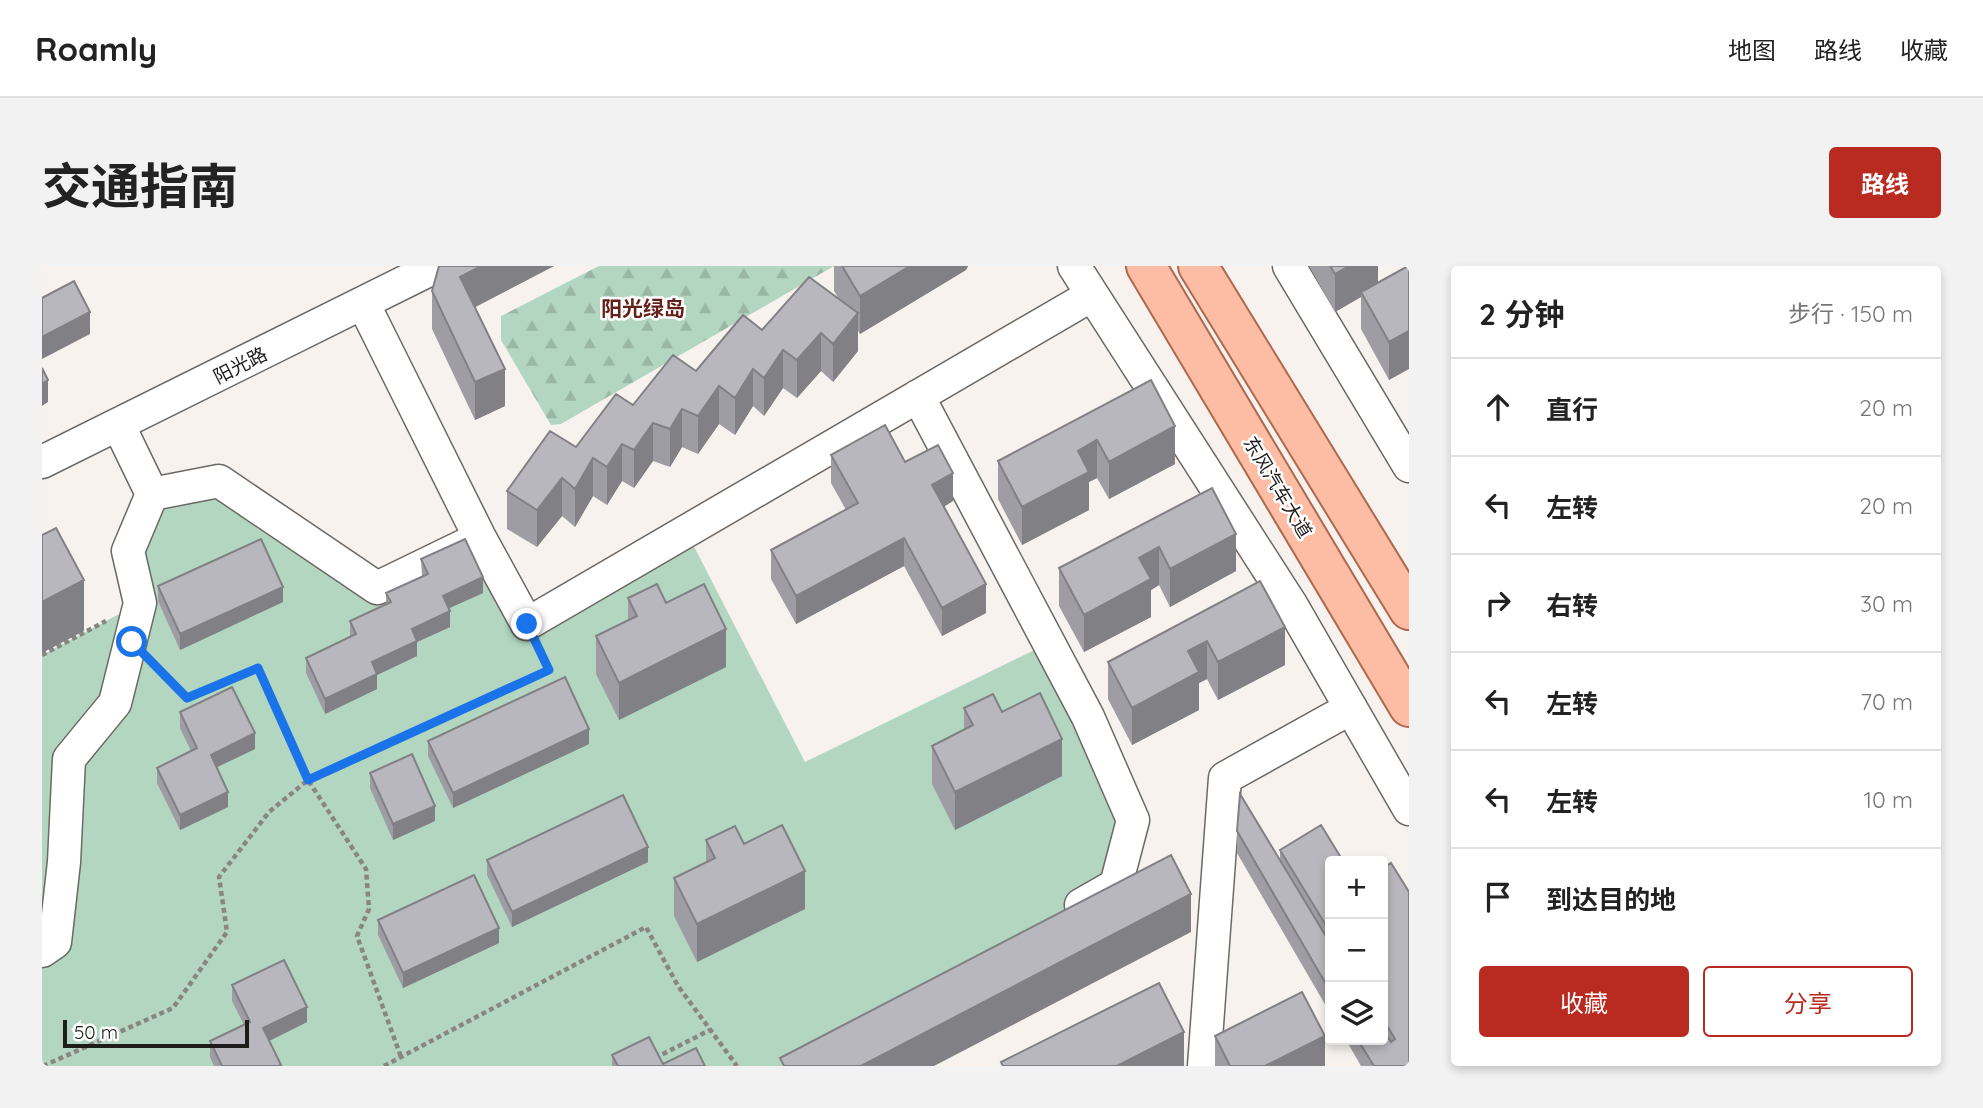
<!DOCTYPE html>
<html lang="zh">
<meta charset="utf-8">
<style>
:root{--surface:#fff;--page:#f2f2f2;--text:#222;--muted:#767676;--line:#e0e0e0;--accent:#b92b20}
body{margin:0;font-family:Quicksand,"Noto Sans SC",sans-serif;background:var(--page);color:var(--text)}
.controls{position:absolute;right:21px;bottom:21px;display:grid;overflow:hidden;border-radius:7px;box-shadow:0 4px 10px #0003}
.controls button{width:63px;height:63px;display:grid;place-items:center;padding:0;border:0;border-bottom:2px solid var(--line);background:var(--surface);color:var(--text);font:35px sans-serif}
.scale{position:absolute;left:21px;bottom:18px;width:186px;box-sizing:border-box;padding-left:7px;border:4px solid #1f1d1b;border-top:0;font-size:19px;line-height:24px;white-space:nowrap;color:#1f1d1b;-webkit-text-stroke:5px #fff;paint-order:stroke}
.stop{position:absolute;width:21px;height:21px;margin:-16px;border:5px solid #1a73e8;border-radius:50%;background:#fff}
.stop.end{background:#1a73e8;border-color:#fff;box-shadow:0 2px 7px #0008}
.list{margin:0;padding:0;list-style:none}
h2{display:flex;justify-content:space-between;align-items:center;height:91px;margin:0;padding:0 28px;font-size:30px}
h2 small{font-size:23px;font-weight:400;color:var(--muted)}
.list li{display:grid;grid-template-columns:46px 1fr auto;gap:21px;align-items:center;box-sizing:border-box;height:98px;padding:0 28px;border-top:2px solid var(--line)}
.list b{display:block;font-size:26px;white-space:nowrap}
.list em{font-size:23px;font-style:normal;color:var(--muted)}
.actions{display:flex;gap:14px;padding:21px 28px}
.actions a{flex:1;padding:16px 0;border:2px solid var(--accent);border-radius:7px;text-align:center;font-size:24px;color:var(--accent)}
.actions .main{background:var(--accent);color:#fff}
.icon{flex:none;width:38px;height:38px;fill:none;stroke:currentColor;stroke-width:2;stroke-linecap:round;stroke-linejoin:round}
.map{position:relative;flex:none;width:1367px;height:800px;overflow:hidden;border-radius:7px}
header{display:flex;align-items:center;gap:42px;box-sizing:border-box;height:98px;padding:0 35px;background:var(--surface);border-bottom:2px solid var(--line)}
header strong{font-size:33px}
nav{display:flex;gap:38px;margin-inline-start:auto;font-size:24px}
.intro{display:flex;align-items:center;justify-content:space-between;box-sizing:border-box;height:168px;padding:0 42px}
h1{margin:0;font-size:49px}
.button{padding:18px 32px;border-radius:7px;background:var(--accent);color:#fff;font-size:24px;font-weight:700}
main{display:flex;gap:42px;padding:0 42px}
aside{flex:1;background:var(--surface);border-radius:7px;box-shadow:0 4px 10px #0003}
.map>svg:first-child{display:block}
</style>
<header>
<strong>Roamly</strong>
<nav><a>地图</a><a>路线</a><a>收藏</a></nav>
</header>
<div class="intro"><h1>交通指南</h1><a class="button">路线</a></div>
<main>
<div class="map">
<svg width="1367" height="800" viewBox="0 0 1367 800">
<defs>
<pattern id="forest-firs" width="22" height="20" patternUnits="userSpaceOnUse" patternTransform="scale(1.75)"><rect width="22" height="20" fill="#b2d6c0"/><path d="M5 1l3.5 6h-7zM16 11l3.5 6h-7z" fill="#99b7a4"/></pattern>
</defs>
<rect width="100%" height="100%" fill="#f7f2ed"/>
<!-- green -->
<path fill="#b2d6c0" d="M177,215L335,321L438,272L485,358L644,265L763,496L1007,377L1091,554L1074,619L763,800H0V389L98,337L86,285L110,228Z"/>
<!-- forest -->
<path fill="url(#forest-firs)" d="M557,0H792L519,158L509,159L459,74V50Z"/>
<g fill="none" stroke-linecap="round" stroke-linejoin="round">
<!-- minor casing -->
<g stroke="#6c6863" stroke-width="35">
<path id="minor" d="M1032,0L1250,340L1367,543
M1247,0L1367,200
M321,37L438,272
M876,130L1046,451L1091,554L1074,619L1039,639
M0,196L395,0
M110,228L177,215L335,322L438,272L485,358L1050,29
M0,685L13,676L22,596L27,493L73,437L98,337L86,285L110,228L77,160
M1162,800L1183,512L1309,442"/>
</g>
<!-- major casing -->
<g stroke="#ae684d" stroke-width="42">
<path id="major" d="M1104,0L1367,441
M1156,0L1367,344"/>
</g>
<!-- path -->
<path stroke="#898682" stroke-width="4.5" stroke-dasharray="5 3.5" stroke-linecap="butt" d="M0,389L64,355
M111,397L145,432L216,402L266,514L507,404L496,381
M613,792L668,764
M1,800L131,742L185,666L177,611L227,546L266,514L324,603L327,643L315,670L359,791
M342,800L604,661L636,720L695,800"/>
<!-- minor -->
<use href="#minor" stroke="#fff" stroke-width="32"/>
<!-- major -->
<use href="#major" stroke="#fdbda4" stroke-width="38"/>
</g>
<!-- wall -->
<path fill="#9e9da3" d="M397,0H512L433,41L463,140L433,154L390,63V25Z
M792,0H926L924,4L818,68L816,65V85L791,116L779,105L755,132L741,122L722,150L711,140L693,169L677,158L656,188L640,181L628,201L611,195L592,222L580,215L565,239L551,230L533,261L520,250L495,281L465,263V225L534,181L591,139L654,105L720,64L797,33L792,25Z
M1267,0H1336V16L1366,0L1347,114L1319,63V31L1293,46Z
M1109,114L1133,198L1067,233L1055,212L1047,216V244L980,279L956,233V195Z
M789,189L863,196L911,235L902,241L944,347L900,370L862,300L754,358L729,313V284L804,244L789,217Z
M1170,222L1194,305L1128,341L1117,319L1109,324V351L1042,386L1017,340V302Z
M379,293L441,327L407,342L408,361L375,376V390L335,409V423L283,448L264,407V392L308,371V355L344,338V327L380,310Z
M1218,315L1243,399L1176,434L1165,413L1157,417V444L1090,479L1066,433V396Z
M116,320L241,336L138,384L116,335Z
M586,332L624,337L684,401L577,454L554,408V370L586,354Z
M922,442L960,446L1020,510L913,564L890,518V480L922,464Z
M138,446L213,483L175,501L186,541L138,564L115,517V502L149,485L138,462Z
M386,475L547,478L411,542L386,490Z
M328,507L393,555L351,574L328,522Z
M1195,565L1238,595V584L1288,595V747L1195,587Z
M664,574L702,578L763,643L655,696L632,650V612L664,596Z
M445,594L606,596L470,661L445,609Z
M1341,602L1367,800H1319L1304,774H1341Z
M336,654L457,677L361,722L336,669Z
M190,719L265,756L227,775L239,800H172L168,791V775L202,759L190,735Z
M1173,770L1283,800H1173Z
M570,789L621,798L663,800H570Z"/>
<!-- shaded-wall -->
<path fill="#818084" d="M439,0H512L418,49V11Z
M868,0H926L924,4L818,68V30Z
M1307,0H1336V21L1319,26V31L1293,46V8Z
M48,46V68L0,93V71Z
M816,47V85L791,116V78Z
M1367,65V103L1347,114V76Z
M779,67V105L755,132V94Z
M741,84V122L722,150V112Z
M463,103V140L433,154V116Z
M711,103V140L693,169V132Z
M6,114V136L0,140V118Z
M677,120V158L656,188V150Z
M640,143V181L628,201V163Z
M611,157V195L592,222V184Z
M1133,160V198L1067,233V196Z
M1055,174V212L1047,216V244L980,279V241L1036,185Z
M580,178V215L565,239V201Z
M551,192V230L533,261V223Z
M911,207V235L890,247V219Z
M520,212V250L495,281V244Z
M1194,268V305L1128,341V303Z
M862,272V300L754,358V330Z
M1117,281V319L1109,324V351L1042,386V349L1097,292Z
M441,311V327L401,345V330Z
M42,314V365L0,387V336Z
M944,318V347L900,370V342Z
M241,321V336L138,384V368Z
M408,345V361L375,376V390L335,409V423L283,448V433L370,363Z
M1243,361V399L1176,434V396Z
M684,363V401L577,454V417Z
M1165,375V413L1157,417V444L1090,479V442L1146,385Z
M547,463V478L411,542V527Z
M213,467V483L169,504V489Z
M1020,473V510L913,564V526Z
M186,526V541L138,564V549Z
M393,540V555L351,574V558Z
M606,581V596L470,661V646Z
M763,605V643L655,696V658Z
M1149,628V666L892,800H819Z
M457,662V677L361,722V707Z
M265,741V756L221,778V762Z
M1142,766V800H1075Z
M1283,770V800H1223Z"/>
<!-- building -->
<path fill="#b8b7bd" stroke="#818084" stroke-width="2" d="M397,0H439L418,11L463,103L433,116L390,25Z
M800,0H868L818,30Z
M1288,0H1307L1293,8Z
M1366,0H1367V65L1347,76L1319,26Z
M767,11L816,47L791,78L779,67L755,94L741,84L722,112L711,103L693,132L677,120L656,150L640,143L628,163L611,157L592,184L580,178L565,201L551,192L533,223L520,212L495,244L465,225L508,165L534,181L574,128L591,139L631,89L654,105L701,49L720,64Z
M32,15L48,46L0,71V32Z
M0,102L6,114L0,118Z
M1109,114L1133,160L1067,196L1055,174L1036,185L1047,206L980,241L956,195Z
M843,159L863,196L896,179L911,207L890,219L944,318L900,342L862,272L754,330L729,284L816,237L789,189Z
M1170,222L1194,268L1128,303L1117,281L1097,292L1109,313L1042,349L1017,302Z
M14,262L42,314L0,336V269Z
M219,273L241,321L138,368L116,320Z
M423,273L441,311L401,330L408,345L370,363L375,375L330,396L335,408L283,433L264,392L314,368L308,355L349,336L344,327L386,308L379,293Z
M1218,315L1243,361L1176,396L1165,375L1146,385L1157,406L1090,442L1066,396Z
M615,318L624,337L662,318L684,363L577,417L554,370L595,350L586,332Z
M523,411L547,463L411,527L386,475Z
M190,421L213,467L169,489L186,526L138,549L115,502L155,482L138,446Z
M998,427L1020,473L913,526L890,480L931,459L922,442L951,428L960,446Z
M370,488L393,540L351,558L328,507Z
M1198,528L1288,677V725L1195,565Z
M581,529L606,581L470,646L445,594Z
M740,559L763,605L655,658L632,612L673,592L664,574L693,560L702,578Z
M1279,559L1301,595H1288V666L1238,584Z
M1129,589L1149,628L819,800H742L738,792Z
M1349,597L1367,626V800H1332L1316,774H1341V763L1349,776L1353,773L1341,753V602Z
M432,609L457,662L361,707L336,654Z
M242,694L265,741L221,762L239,799L236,800H180L168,775L208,756L190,719Z
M1117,717L1142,766L1075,800H961L959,796Z
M1260,726L1283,770L1223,800H1188L1173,770Z
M607,771L621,798L654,782L663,800H576L570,789Z"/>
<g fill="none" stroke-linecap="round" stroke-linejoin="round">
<!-- route -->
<path stroke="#1a73e8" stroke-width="9" d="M90,376L145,432L216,402L266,514L507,404L485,358"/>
</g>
<g text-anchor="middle" stroke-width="5" stroke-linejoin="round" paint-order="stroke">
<!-- street labels -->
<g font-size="19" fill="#1f1d1b" stroke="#fff">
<text transform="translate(198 99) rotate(-27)" y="7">阳光路</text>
<text transform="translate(1236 221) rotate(59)" y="7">东风汽车大道</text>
</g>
<!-- neighbourhood labels -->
<g font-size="21" font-weight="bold" fill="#652119" stroke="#fff">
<text x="601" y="50">阳光绿岛</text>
</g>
</g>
</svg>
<div class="controls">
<button>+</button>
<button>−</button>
<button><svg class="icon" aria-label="layers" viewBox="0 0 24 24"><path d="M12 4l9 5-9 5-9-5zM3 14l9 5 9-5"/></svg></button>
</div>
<div class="scale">50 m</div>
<div class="stop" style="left:90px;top:376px"></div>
<div class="stop end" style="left:485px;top:358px"></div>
</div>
<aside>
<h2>2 分钟<small>步行 · 150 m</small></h2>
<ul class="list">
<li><svg class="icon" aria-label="ahead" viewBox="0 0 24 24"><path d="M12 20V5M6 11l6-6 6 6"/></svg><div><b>直行</b></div><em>20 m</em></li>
<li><svg class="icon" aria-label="left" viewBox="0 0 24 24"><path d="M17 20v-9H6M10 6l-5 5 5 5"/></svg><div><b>左转</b></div><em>20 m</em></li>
<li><svg class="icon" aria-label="right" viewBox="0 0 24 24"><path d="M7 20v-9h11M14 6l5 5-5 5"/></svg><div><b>右转</b></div><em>30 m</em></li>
<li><svg class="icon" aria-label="left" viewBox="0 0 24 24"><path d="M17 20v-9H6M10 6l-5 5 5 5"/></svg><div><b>左转</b></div><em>70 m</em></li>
<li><svg class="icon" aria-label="left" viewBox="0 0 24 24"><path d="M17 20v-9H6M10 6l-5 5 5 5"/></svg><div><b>左转</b></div><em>10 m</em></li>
<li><svg class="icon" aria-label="arrive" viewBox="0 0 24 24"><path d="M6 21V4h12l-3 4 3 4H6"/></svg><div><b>到达目的地</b></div></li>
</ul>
<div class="actions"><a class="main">收藏</a><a>分享</a></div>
</aside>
</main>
